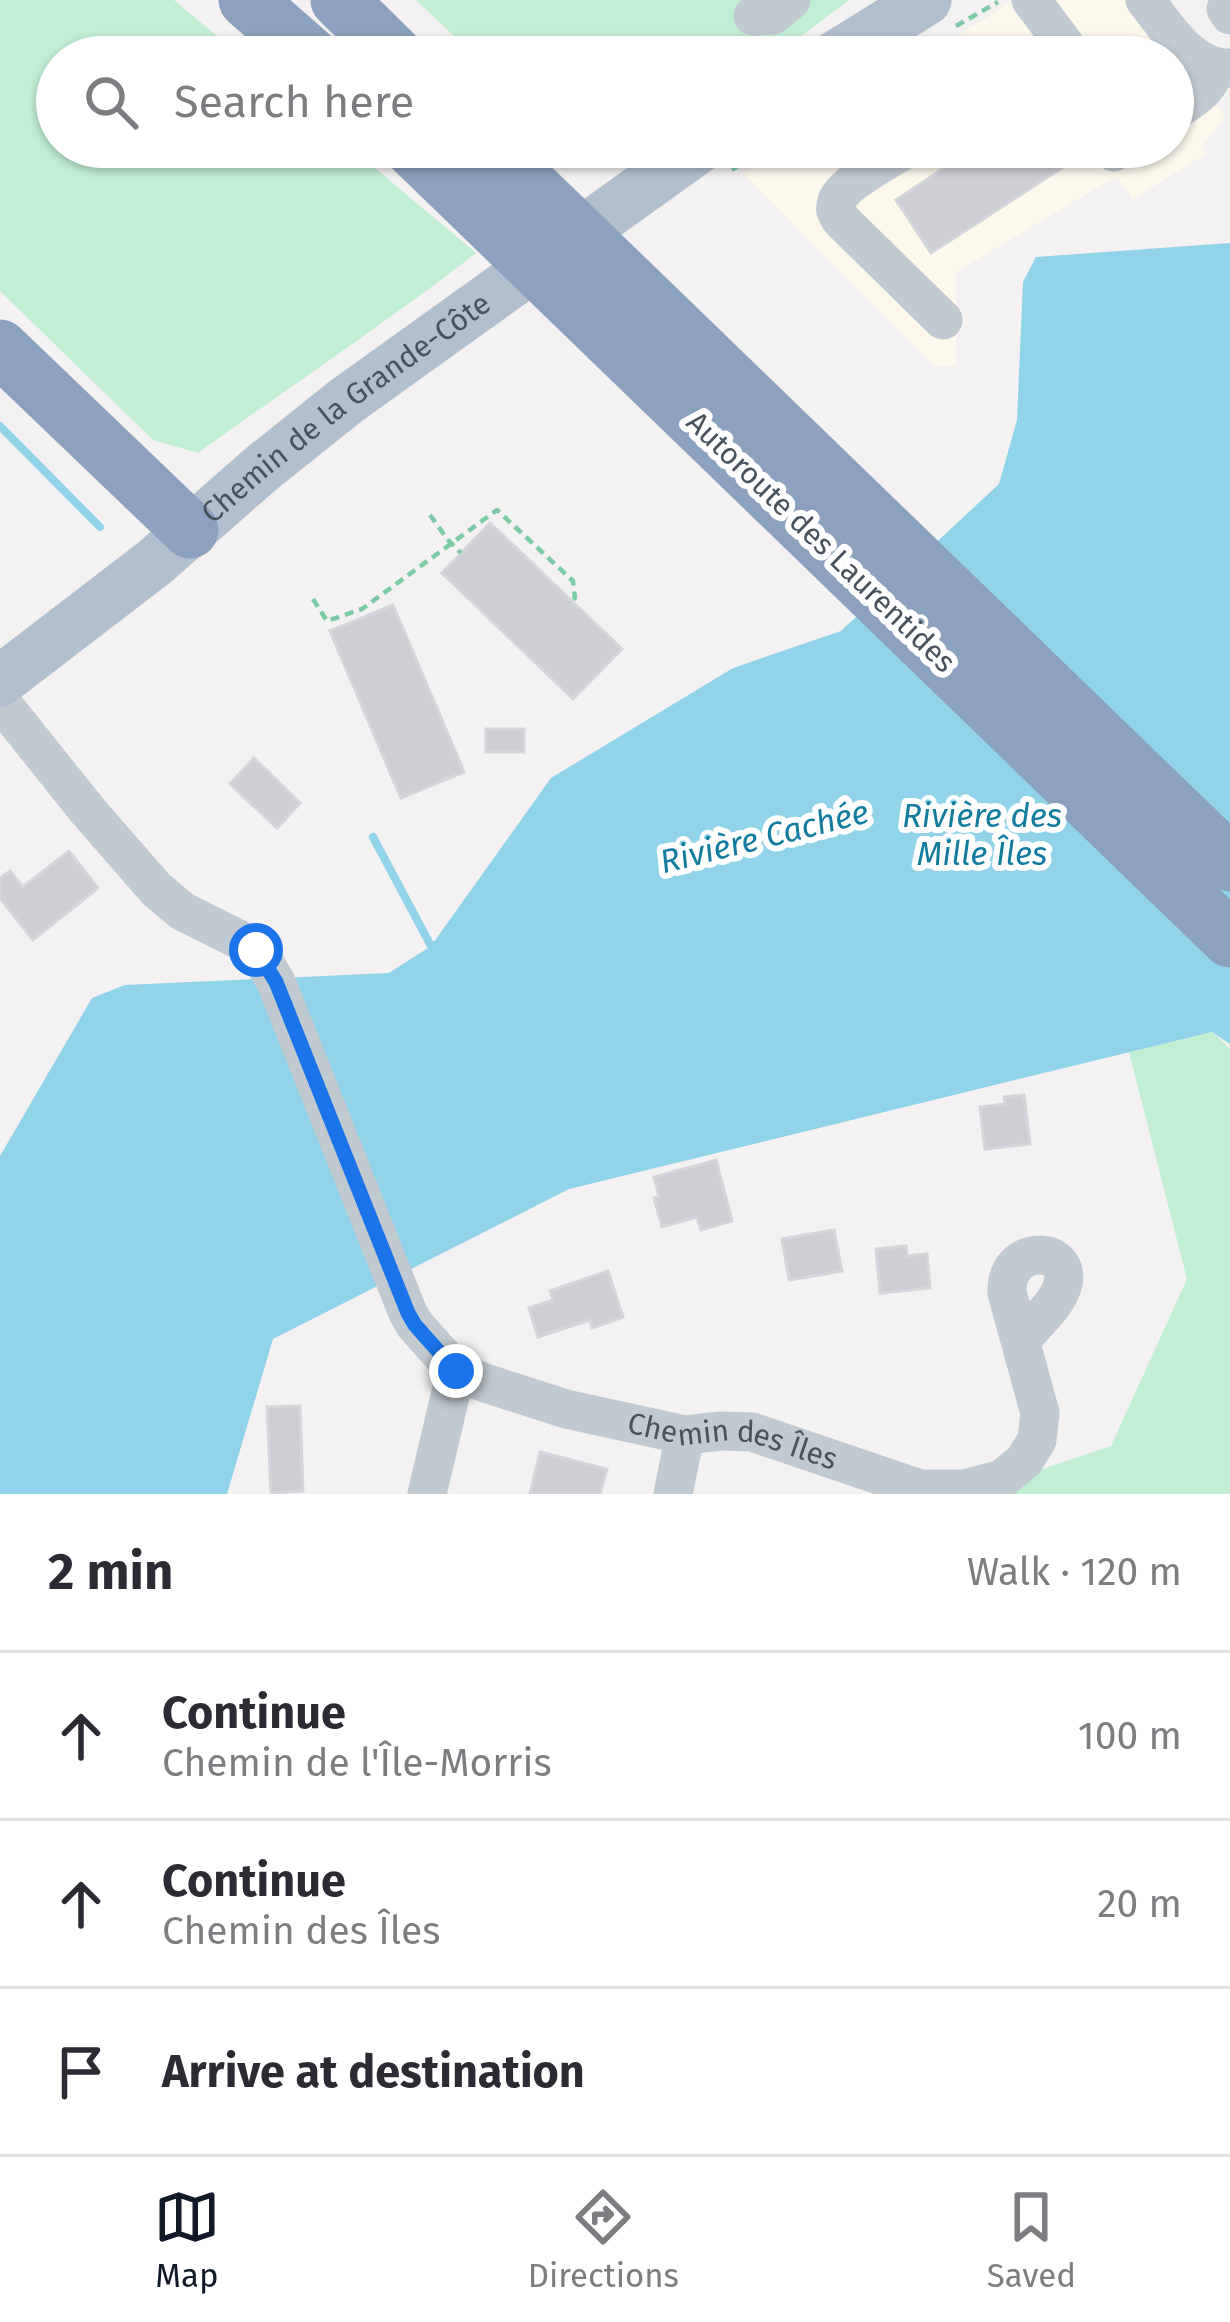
<!DOCTYPE html>
<meta charset="utf-8">
<style>
:root{--surface:#fff;--page:#f2f2f3;--text:#2b2b33;--muted:#7c7c81;--line:#e1e1e2;--accent:#111827}
body{margin:0;font-family:"Fira Sans",sans-serif;background:var(--page);color:var(--text)}
.stop{position:absolute;width:36px;height:36px;margin:-27px;border:9px solid #1a73e8;border-radius:50%;background:#fff}
.stop.end{background:#1a73e8;border-color:#fff;box-shadow:0 3px 12px #0008}
.list{margin:0;padding:0;list-style:none}
h2{display:flex;justify-content:space-between;align-items:center;height:156px;margin:0;padding:0 48px;font-size:51px}
h2 small{font-size:39px;font-weight:400;color:var(--muted)}
.list li{display:grid;grid-template-columns:78px 1fr auto;gap:36px;align-items:center;box-sizing:border-box;height:168px;padding:0 48px;border-top:3px solid var(--line)}
.list b{display:block;font-size:45px;white-space:nowrap}
.list p{margin:0;font-size:39px;white-space:nowrap;color:var(--muted)}
.list em{font-size:39px;font-style:normal;color:var(--muted)}
.icon{flex:none;width:66px;height:66px;fill:none;stroke:currentColor;stroke-width:2;stroke-linecap:round;stroke-linejoin:round}
.map{position:relative;flex:none;width:1230px;height:1494px;overflow:hidden}
.search{position:absolute;background:var(--surface);box-shadow:0 3px 9px #0004;left:36px;right:36px;top:36px;height:132px;display:flex;align-items:center;gap:30px;box-sizing:border-box;padding:0 42px;border-radius:66px;color:var(--muted);font-size:45px}
.sheet{height:660px;background:var(--surface)}
nav{display:flex;justify-content:space-around;align-items:center;box-sizing:border-box;height:168px;border-top:3px solid var(--line);background:var(--surface);font-size:33px;color:var(--muted)}
nav a{display:grid;justify-items:center;gap:6px}
nav .on{color:var(--accent)}
.map>svg:first-child{display:block}
</style>
<div class="map">
<svg width="1230" height="1494" viewBox="0 0 1230 1494">
<rect width="100%" height="100%" fill="#f3f1f1"/>
<!-- commercial -->
<path fill="#fcf8ec" d="M1015,0H1126L1172,57H922Z
M1173,58L1225,116L1202,147L1207,153L1133,199L1117,176L956,272V366H934L743,173L782,147H1173Z"/>
<!-- green -->
<path fill="#c2eed4" d="M0,0H174L242,57H57V147H350L476,253C386,323 291,386 198,453L153,440L0,291Z
M416,0H849L773,57H476Z
M1213,1032L1230,1049V1494H969L1111,1446L1187,1279L1129,1052Z"/>
<!-- water -->
<path fill="#91d3e9" d="M1230,243V1044L1212,1032L569,1189L273,1339L227,1494H0V1156L92,998L125,985L389,973L431,946L551,778L733,668L841,631L999,484L1017,420L1023,282L1036,257Z"/>
<g fill="none" stroke-linecap="round" stroke-linejoin="round">
<!-- stream -->
<path stroke="#91d3e9" stroke-width="8" d="M0,426L100,527
M373,837L431,946L438,944"/>
</g>
<!-- building -->
<path fill="#cecfd5" stroke="#d5d6dc" stroke-width="3" d="M976,147H1094L931,253L896,200Z
M490,523L622,649L573,699L442,573Z
M393,605L464,772L401,798L330,631Z
M486,729H524V752H486Z
M254,758L300,803L277,828L230,784Z
M69,851L98,888L33,940L0,898V878L10,871L23,887Z
M1024,1095L1030,1144L985,1149L980,1107L1005,1104L1004,1097Z
M716,1160L732,1221L701,1230L697,1217L662,1227L654,1198L659,1197L654,1177Z
M834,1230L842,1271L789,1280L782,1239Z
M906,1246L907,1256L927,1254L930,1288L880,1293L876,1249Z
M608,1271L623,1317L592,1328L590,1320L538,1337L529,1308L553,1300L550,1291Z
M300,1406L303,1491L271,1493L267,1407Z
M540,1452L607,1469L600,1494H530Z"/>
<g fill="none" stroke-linecap="round" stroke-linejoin="round">
<!-- path -->
<path stroke="#7bcba6" stroke-width="4.5" stroke-dasharray="9 6" stroke-linecap="butt" d="M956,26L998,2
M965,147L969,152
M732,170L765,147
M430,515L448,540L461,553
M313,599L327,621L362,609L497,510L573,581L575,598L571,601"/>
<!-- minor -->
<g stroke="#c2cad1" stroke-width="39">
<path d="M1031,0L1065,45L1047,57"/>
<path d="M1145,0C1167,27 1191,70 1230,68"/>
<path d="M1226,9L1230,15"/>
<path d="M753,16L773,15L791,0"/>
<path d="M1173,112C1191,100 1210,90 1215,68"/>
<path d="M909,147C892,158 843,183 837,201C834,211 836,212 841,220L943,320"/>
<path d="M1114,152L1122,147"/>
<path id="s1" d="M0,701L88,811L156,889L182,911L250,945L261,957L276,982L408,1313L415,1325L456,1371L485,1383L566,1409L685,1435L721,1431L752,1432L920,1489H964L1002,1479L1024,1461L1037,1440L1040,1413L1007,1293C1005,1241 1076,1246 1062,1287C1055,1307 1034,1324 1021,1340"/>
<path d="M427,1494L456,1371"/>
<path d="M673,1494L685,1435"/>
</g>
<!-- major -->
<g stroke="#b2bfce" stroke-width="51">
<path d="M834,57L926,0"/>
<path id="s2" d="M0,681L155,562L261,469L346,401L700,147"/>
</g>
<!-- highway -->
<path stroke="#8ba1bd" stroke-width="57" d="M247,0L312,57
M339,0L397,57
M411,147L1230,939
M490,147L1230,863
M0,348L190,530"/>
</g>
<g fill="none" stroke-linecap="round" stroke-linejoin="round">
<!-- route -->
<path stroke="#1a73e8" stroke-width="15" d="M256,950L276,982L408,1313L415,1325L456,1371"/>
</g>
<g text-anchor="middle" stroke-width="12" stroke-linejoin="round" paint-order="stroke">
<!-- street labels -->
<g font-size="30" fill="#49535d" stroke="#fff">
<text dy="10" stroke="none"><textPath href="#s2" startOffset="441">Chemin de la Grande-Côte</textPath></text>
<text transform="translate(821 542) rotate(44)" y="10">Autoroute des Laurentides</text>
<text dy="10" stroke="none"><textPath href="#s1" startOffset="1119">Chemin des Îles</textPath></text>
</g>
<!-- water labels -->
<g font-size="33" font-style="italic" fill="#127ca0" stroke="#fff">
<text x="982" y="827">Rivière des<tspan x="982" dy="38">Mille Îles</tspan></text>
<text transform="translate(764 836) rotate(-14)" y="12">Rivière Cachée</text>
</g>
</g>
</svg>
<div class="stop" style="left:256px;top:950px"></div>
<div class="stop end" style="left:456px;top:1371px"></div>
<div class="search"><svg class="icon" aria-label="search" viewBox="0 0 24 24"><circle cx="10" cy="10" r="6"/><path d="M15 15l6 6"/></svg>Search here</div>
</div>
<section class="sheet">
<h2>2 min<small>Walk · 120 m</small></h2>
<ul class="list">
<li><svg class="icon" aria-label="ahead" viewBox="0 0 24 24"><path d="M12 20V5M6 11l6-6 6 6"/></svg><div><b>Continue</b><p>Chemin de l'Île-Morris</p></div><em>100 m</em></li>
<li><svg class="icon" aria-label="ahead" viewBox="0 0 24 24"><path d="M12 20V5M6 11l6-6 6 6"/></svg><div><b>Continue</b><p>Chemin des Îles</p></div><em>20 m</em></li>
<li><svg class="icon" aria-label="arrive" viewBox="0 0 24 24"><path d="M6 21V4h12l-3 4 3 4H6"/></svg><div><b>Arrive at destination</b></div></li>
</ul>
</section>
<nav>
<a class="on"><svg class="icon" aria-label="map" viewBox="0 0 24 24"><path d="M3 6l6-2 6 2 6-2v14l-6 2-6-2-6 2zM9 4v14M15 6v14"/></svg>Map</a>
<a><svg class="icon" aria-label="directions" viewBox="0 0 24 24"><path d="M12 3l9 9-9 9-9-9zM9 14v-3h6M13 9l2 2-2 2"/></svg>Directions</a>
<a><svg class="icon" aria-label="saved" viewBox="0 0 24 24"><path d="M7 4h10v16l-5-4-5 4z"/></svg>Saved</a>
</nav>
